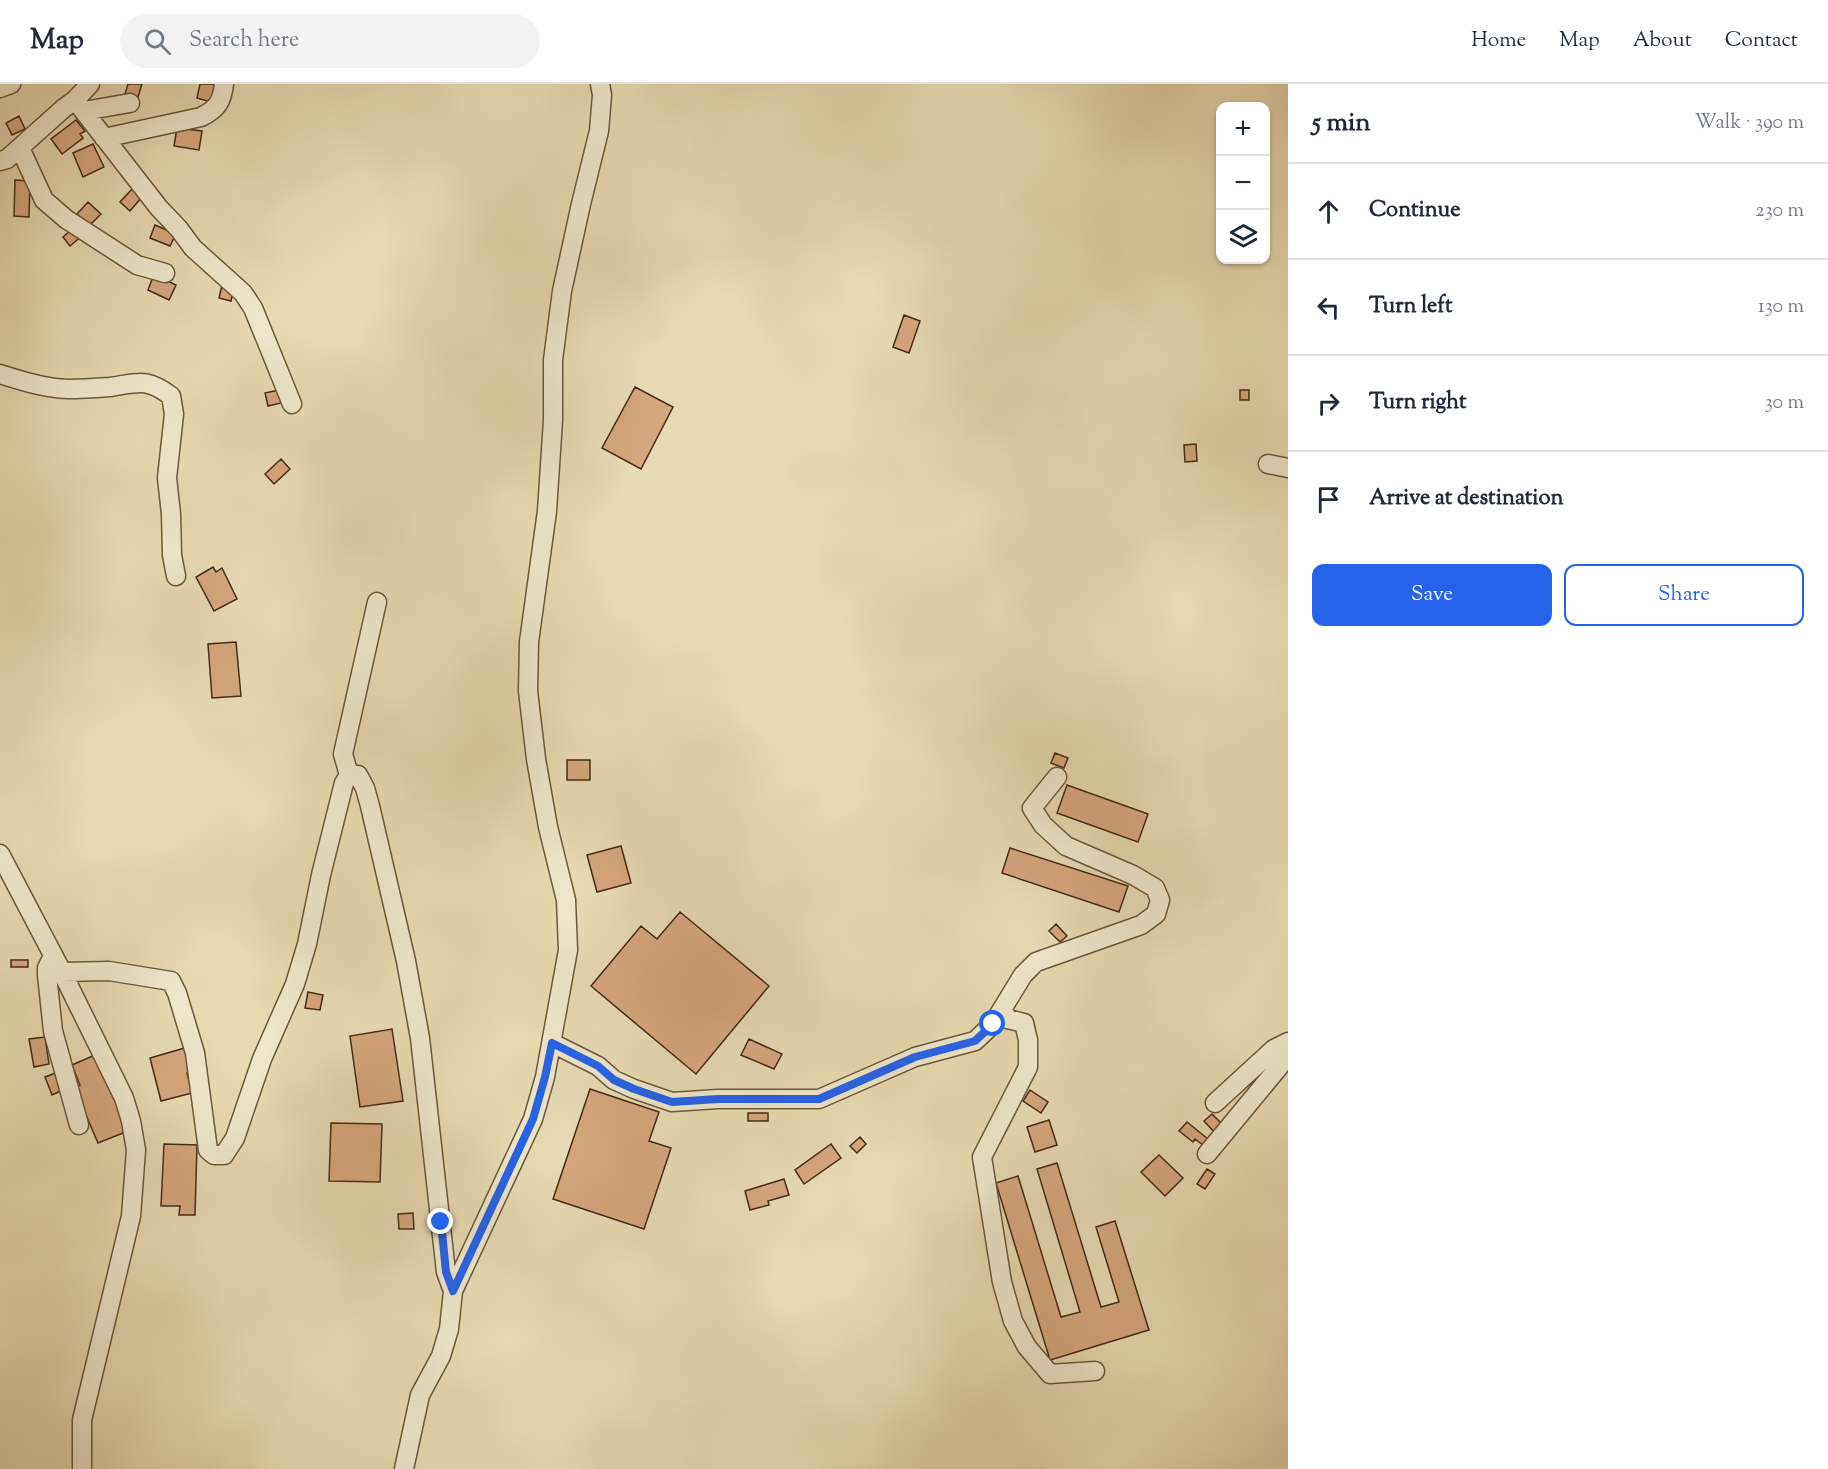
<!DOCTYPE html>
<meta charset="utf-8">
<style>
:root{--surface:#fff;--page:#f2f2f3;--text:#1f2937;--muted:#747a83;--line:#e0e1e3;--accent:#2563eb}
body{margin:0;font-family:"Sorts Mill Goudy",serif;background:var(--page);color:var(--text)}
.controls{position:absolute;right:18px;top:18px;display:grid;overflow:hidden;border-radius:12px;box-shadow:0 2px 4px #0004}
.controls button{width:54px;height:54px;display:grid;place-items:center;padding:0;border:0;border-bottom:2px solid var(--line);background:var(--surface);color:var(--text);font:30px sans-serif}
.stop{position:absolute;width:18px;height:18px;margin:-14px;border:4px solid #2563eb;border-radius:50%;background:#fff}
.stop.end{background:#2563eb;border-color:#fff;box-shadow:0 2px 6px #0008}
.list{margin:0;padding:0;list-style:none}
h2{display:flex;justify-content:space-between;align-items:center;height:78px;margin:0;padding:0 24px;font-size:26px}
h2 small{font-size:20px;font-weight:400;color:var(--muted)}
.list li{display:grid;grid-template-columns:39px 1fr auto;gap:18px;align-items:center;box-sizing:border-box;height:96px;padding:0 24px;border-top:2px solid var(--line)}
.list b{display:block;font-size:22px;white-space:nowrap}
.list em{font-size:20px;font-style:normal;color:var(--muted)}
.actions{display:flex;gap:12px;padding:18px 24px}
.actions a{flex:1;padding:14px 0;border:2px solid var(--accent);border-radius:12px;text-align:center;font-size:21px;color:var(--accent)}
.actions .main{background:var(--accent);color:#fff}
.icon{flex:none;width:33px;height:33px;fill:none;stroke:currentColor;stroke-width:2;stroke-linecap:round;stroke-linejoin:round}
.map{position:relative;flex:none;width:1288px;height:1385px;overflow:hidden}
header{display:flex;align-items:center;gap:36px;box-sizing:border-box;height:84px;padding:0 30px;background:var(--surface);border-bottom:2px solid var(--line)}
header strong{font-size:28px}
nav{display:flex;gap:33px;margin-inline-start:auto;font-size:21px}
.search{width:420px;height:54px;background:var(--page);display:flex;align-items:center;gap:15px;box-sizing:border-box;padding:0 21px;border-radius:33px;color:var(--muted);font-size:22px}
main{display:flex}
aside{flex:1;background:var(--surface)}
.map>svg:first-child{display:block}
</style>
<header>
<strong>Map</strong>
<div class="search"><svg class="icon" aria-label="search" viewBox="0 0 24 24"><circle cx="10" cy="10" r="6"/><path d="M15 15l6 6"/></svg>Search here</div>
<nav><a>Home</a><a>Map</a><a>About</a><a>Contact</a></nav>
</header>
<main>
<div class="map">
<svg width="1288" height="1385" viewBox="0 0 1288 1385">
<rect width="100%" height="100%" fill="#e7dbb3"/>
<filter id="stains"><feTurbulence type="fractalNoise" baseFrequency=".00333" numOctaves="4"/><feColorMatrix values="0 0 0 0 .2 0 0 0 0 .09 0 0 0 0 .02 0 0 0 .5 -.17"/></filter>
<radialGradient id="worn" r=".72"><stop offset=".6" stop-color="#630" stop-opacity="0"/><stop offset="1" stop-color="#630" stop-opacity=".3"/></radialGradient>
<!-- building -->
<path fill="#d5a77c" stroke="#422c15" stroke-width="1.5" d="M128,0H142L138,13L125,10Z
M200,0H215L211,18L197,14Z
M19,32L25,45L12,51L6,39Z
M76,36L85,47L80,50L83,54L62,70L51,55Z
M177,44L202,47L199,66L174,62Z
M93,60L104,83L83,93L73,69Z
M15,96L30,97L29,133L14,132Z
M133,104L142,113L130,127L120,118Z
M88,118L101,130L89,142L77,130Z
M155,141L176,150L170,162L150,154Z
M74,143L82,152L70,162L63,153Z
M154,190L176,201L169,216L148,206Z
M222,201L234,204L231,217L219,214Z
M904,231L920,237L909,269L893,263Z
M635,303L673,323L641,385L602,364Z
M279,306L281,319L268,322L265,309Z
M1240,306H1249V316H1240Z
M1196,360L1197,377L1185,378L1184,361Z
M281,375L290,385L274,400L265,390Z
M213,483L216,488L222,484L237,515L214,527L196,493Z
M236,558L241,612L212,614L208,560Z
M1055,669L1068,674L1064,684L1051,679Z
M567,676H590V696H567Z
M1067,701L1148,730L1138,758L1057,729Z
M621,762L631,799L597,808L587,771Z
M1010,764L1128,802L1119,828L1002,789Z
M680,828L769,902L696,990L591,902L641,842L657,855Z
M1056,840L1067,852L1060,858L1049,847Z
M11,876H28V883H11Z
M308,908L323,911L320,926L305,924Z
M392,945L403,1017L360,1023L350,952Z
M45,953L49,980L34,983L29,955Z
M749,955L782,970L774,985L741,971Z
M188,963L195,987L187,989L192,1009L161,1017L150,974Z
M95,971L128,1047L98,1059L74,1003L80,1001L72,981Z
M58,988L65,1005L52,1011L45,993Z
M590,1005L659,1028L649,1057L671,1064L644,1145L553,1115Z
M1030,1006L1048,1018L1041,1029L1023,1017Z
M748,1029H768V1037H748Z
M1212,1030L1223,1041L1215,1049L1204,1037Z
M1049,1036L1057,1061L1035,1068L1027,1043Z
M1187,1038L1208,1055L1203,1061L1195,1055L1193,1058L1179,1047Z
M331,1039L382,1040L380,1098L329,1097Z
M860,1053L866,1060L857,1069L850,1062Z
M164,1060L197,1061L195,1131H179L180,1122H161Z
M831,1060L841,1074L804,1100L795,1086Z
M1159,1071L1183,1094L1165,1112L1141,1088Z
M1057,1079L1101,1223L1119,1218L1096,1143L1115,1137L1149,1246L1050,1276L996,1099L1018,1092L1061,1233L1080,1228L1037,1085Z
M1207,1085L1215,1090L1205,1105L1197,1100Z
M784,1095L789,1111L768,1117L769,1121L750,1126L745,1107Z
M413,1129L414,1145H399L398,1130Z"/>
<g fill="none" stroke-linecap="round" stroke-linejoin="round">
<!-- minor casing -->
<g stroke="#6b583c" stroke-width="21">
<path id="minor" d="M0,4L11,0
M75,16L90,0
M84,27L130,19
M104,54L201,33C217,25 222,18 224,0
M20,64L44,116L66,135L137,181L165,189
M0,77L7,75L64,24L75,16L159,124L179,145L193,164L243,209L253,224L292,320
M0,290C22,297 44,304 68,305C82,305 96,304 110,303C138,299 146,293 171,312L174,330L167,394L171,430L172,471L176,492
M1268,380L1288,384
M349,691L343,670L377,518
M0,770L62,888L124,1014L131,1037L136,1066L131,1132L82,1336V1385
M53,872L47,884V891L53,947L79,1041
M62,888L109,887L171,897L177,909L195,969L208,1066L214,1071H224L235,1054L262,975L295,900L307,860L321,791L344,699L349,691H358L365,704L370,722L406,877L420,954L446,1188L453,1207
M1003,925L1007,935L1024,939L1028,956V983L982,1073L1002,1198L1013,1237L1027,1263L1050,1290L1095,1287
M552,959L598,982L614,996L634,1005L672,1018L718,1015H819L915,973L975,957L993,940L1023,891L1036,878L1141,841L1156,830L1160,816L1155,804L1133,791L1066,762L1043,741L1032,724L1057,693
M1215,1019L1274,965L1288,958
M1207,1070L1283,978L1288,963
M404,1385L420,1311L441,1272L449,1245L453,1207L533,1035L545,993L568,866L566,816L548,743L536,675L528,607L529,558L547,427L553,336V276L562,207L581,120L599,47L602,11L600,0"/>
</g>
<!-- minor -->
<use href="#minor" stroke="#efe8ce" stroke-width="18"/>
</g>
<g fill="none" stroke-linecap="round" stroke-linejoin="round">
<!-- route -->
<path stroke="#2563eb" stroke-width="8" d="M441,1138L446,1188L453,1207L533,1035L545,993L552,959L598,982L614,996L634,1005L672,1018L718,1015H819L915,973L975,957L993,940"/>
</g>
<rect width="100%" height="100%" filter="url(#stains)"/>
<rect width="100%" height="100%" fill="url(#worn)"/>
</svg>
<div class="controls">
<button>+</button>
<button>−</button>
<button><svg class="icon" aria-label="layers" viewBox="0 0 24 24"><path d="M12 4l9 5-9 5-9-5zM3 14l9 5 9-5"/></svg></button>
</div>
<div class="stop" style="left:993px;top:940px"></div>
<div class="stop end" style="left:441px;top:1138px"></div>
</div>
<aside>
<h2>5 min<small>Walk · 390 m</small></h2>
<ul class="list">
<li><svg class="icon" aria-label="ahead" viewBox="0 0 24 24"><path d="M12 20V5M6 11l6-6 6 6"/></svg><div><b>Continue</b></div><em>230 m</em></li>
<li><svg class="icon" aria-label="left" viewBox="0 0 24 24"><path d="M17 20v-9H6M10 6l-5 5 5 5"/></svg><div><b>Turn left</b></div><em>130 m</em></li>
<li><svg class="icon" aria-label="right" viewBox="0 0 24 24"><path d="M7 20v-9h11M14 6l5 5-5 5"/></svg><div><b>Turn right</b></div><em>30 m</em></li>
<li><svg class="icon" aria-label="arrive" viewBox="0 0 24 24"><path d="M6 21V4h12l-3 4 3 4H6"/></svg><div><b>Arrive at destination</b></div></li>
</ul>
<div class="actions"><a class="main">Save</a><a>Share</a></div>
</aside>
</main>
